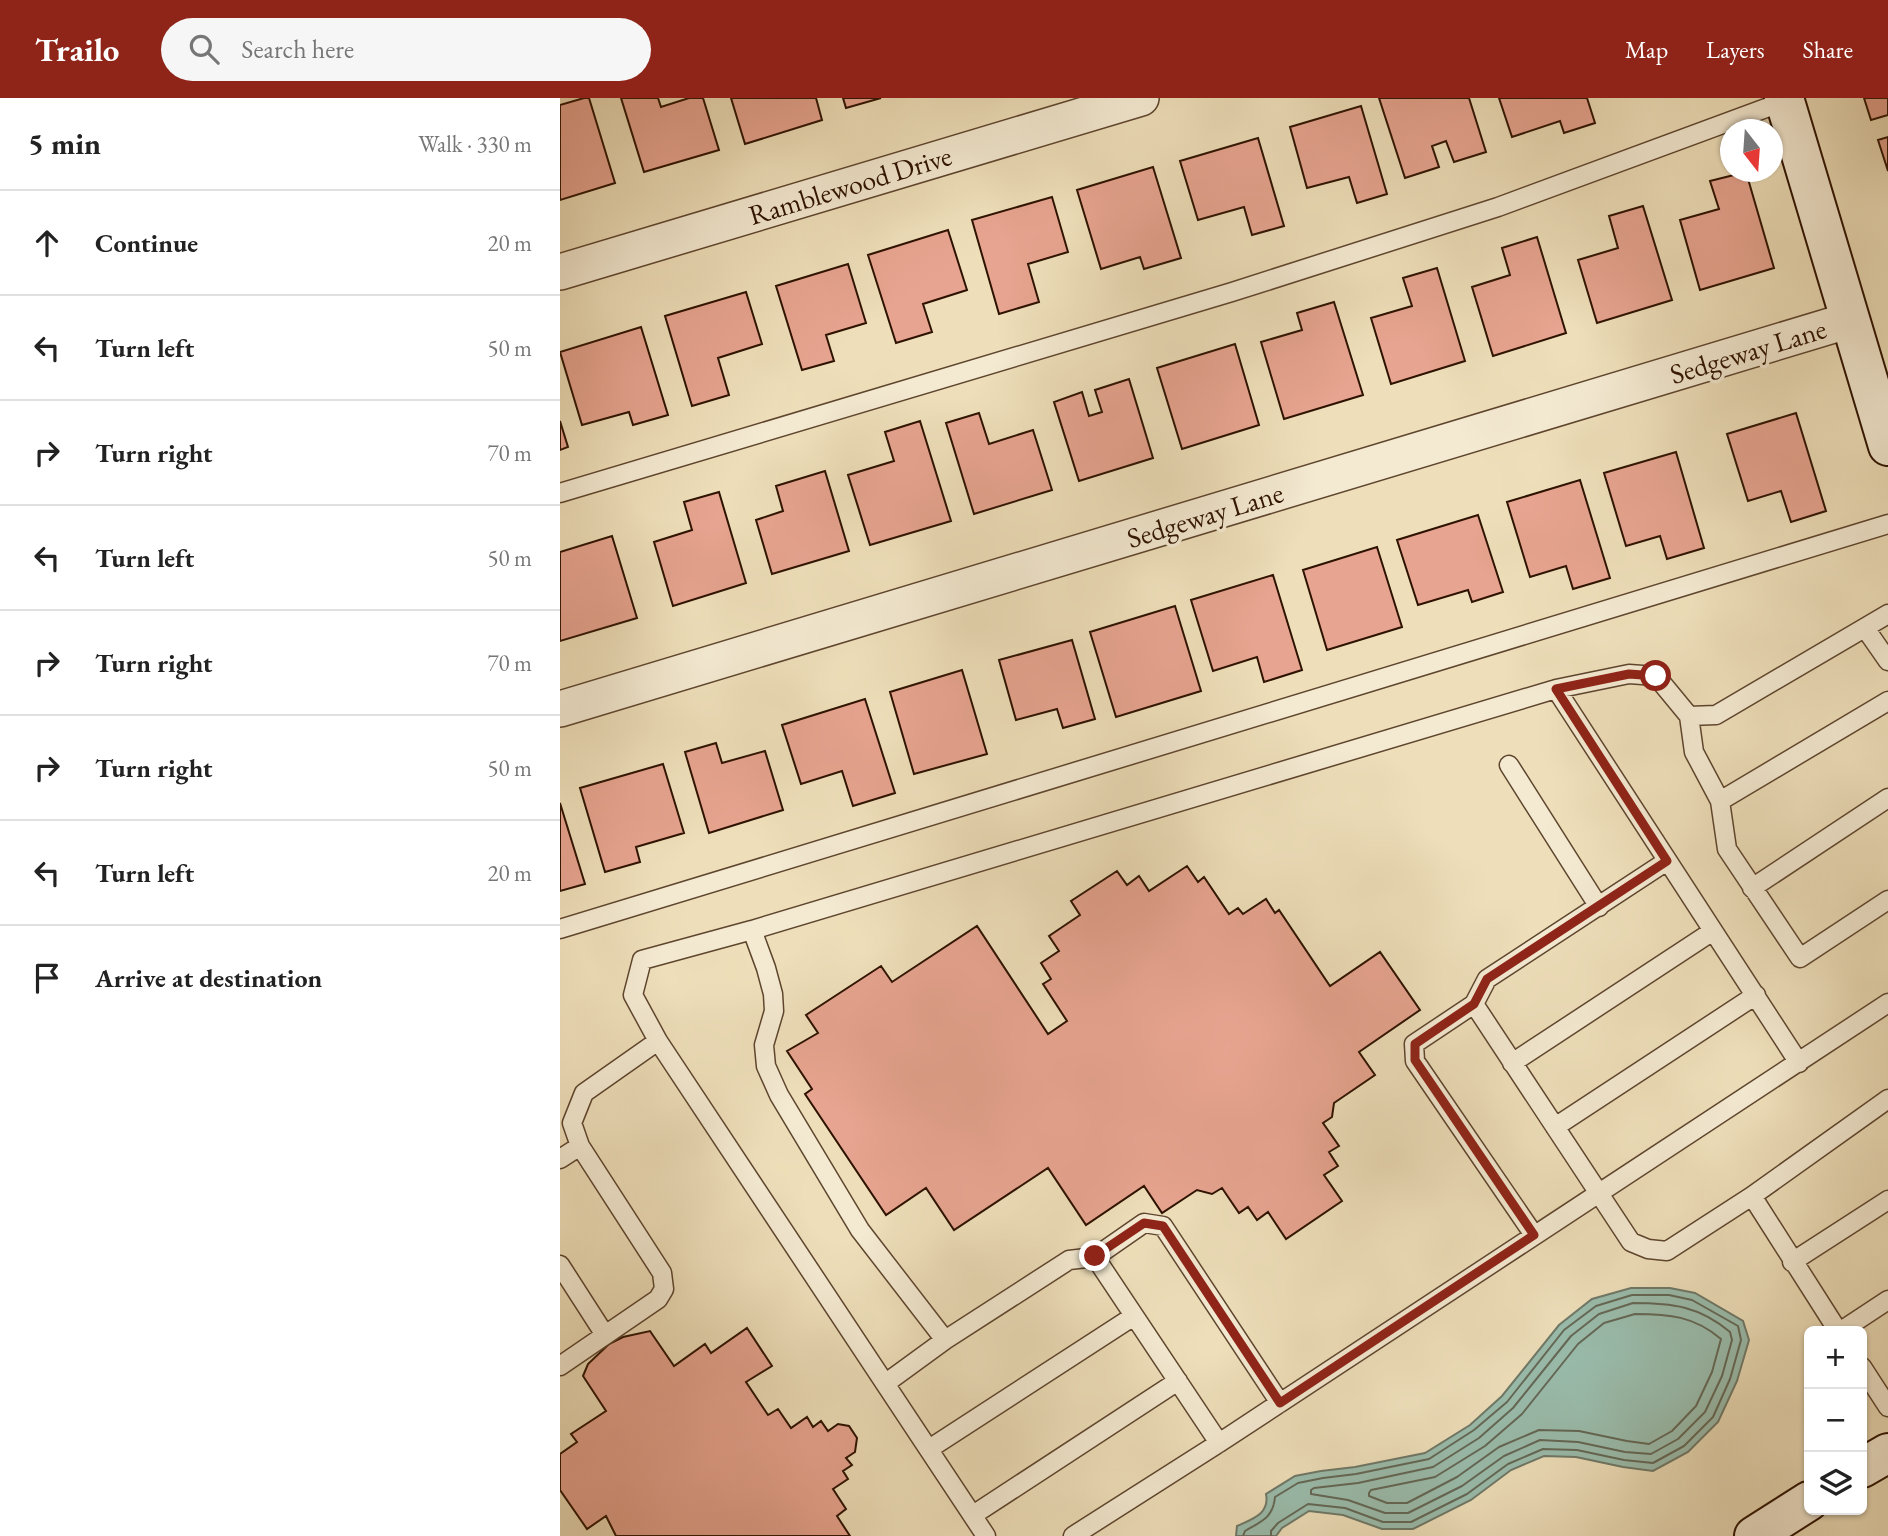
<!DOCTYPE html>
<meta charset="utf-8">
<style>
:root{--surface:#fff;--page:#f6f6f6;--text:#222;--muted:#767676;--line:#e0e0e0;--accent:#8f2418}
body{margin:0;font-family:"EB Garamond",serif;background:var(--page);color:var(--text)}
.controls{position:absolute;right:21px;bottom:21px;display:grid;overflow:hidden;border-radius:10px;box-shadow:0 2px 5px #0004}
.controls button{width:63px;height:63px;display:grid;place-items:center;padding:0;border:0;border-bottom:2px solid var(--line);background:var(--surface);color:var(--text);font:35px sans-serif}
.compass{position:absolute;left:1160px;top:21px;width:63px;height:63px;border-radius:50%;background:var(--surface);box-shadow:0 2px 5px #0004;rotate:163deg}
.stop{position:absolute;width:21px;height:21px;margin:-16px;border:5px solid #8f2418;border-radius:50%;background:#fff}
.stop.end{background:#8f2418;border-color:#fff;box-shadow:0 2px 7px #0008}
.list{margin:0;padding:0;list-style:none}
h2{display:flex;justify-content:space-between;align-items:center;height:91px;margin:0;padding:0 28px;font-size:30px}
h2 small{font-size:23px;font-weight:400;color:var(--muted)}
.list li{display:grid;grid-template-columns:46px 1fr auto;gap:21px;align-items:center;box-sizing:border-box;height:105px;padding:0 28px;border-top:2px solid var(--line)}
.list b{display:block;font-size:26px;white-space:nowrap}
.list em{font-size:23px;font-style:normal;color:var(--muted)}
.icon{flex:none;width:38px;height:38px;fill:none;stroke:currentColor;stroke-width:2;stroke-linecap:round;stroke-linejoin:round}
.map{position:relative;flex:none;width:1328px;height:1438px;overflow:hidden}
header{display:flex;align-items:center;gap:42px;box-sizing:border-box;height:98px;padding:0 35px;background:var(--accent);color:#fff}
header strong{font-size:33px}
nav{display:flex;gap:38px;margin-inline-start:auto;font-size:24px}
.search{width:490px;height:63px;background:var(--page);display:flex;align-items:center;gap:18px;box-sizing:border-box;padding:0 24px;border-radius:38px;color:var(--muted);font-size:26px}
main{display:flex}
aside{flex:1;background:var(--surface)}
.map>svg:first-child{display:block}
</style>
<header>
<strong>Trailo</strong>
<div class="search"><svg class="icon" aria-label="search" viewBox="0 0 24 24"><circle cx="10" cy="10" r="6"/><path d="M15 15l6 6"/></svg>Search here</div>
<nav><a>Map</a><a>Layers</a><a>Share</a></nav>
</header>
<main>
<aside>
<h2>5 min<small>Walk · 330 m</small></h2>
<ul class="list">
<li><svg class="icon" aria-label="ahead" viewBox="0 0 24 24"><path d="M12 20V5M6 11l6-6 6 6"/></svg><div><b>Continue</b></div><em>20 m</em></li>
<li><svg class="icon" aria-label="left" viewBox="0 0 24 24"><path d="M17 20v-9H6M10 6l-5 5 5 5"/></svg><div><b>Turn left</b></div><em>50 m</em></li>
<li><svg class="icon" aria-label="right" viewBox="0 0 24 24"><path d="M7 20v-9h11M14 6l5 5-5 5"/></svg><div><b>Turn right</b></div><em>70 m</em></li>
<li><svg class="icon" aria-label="left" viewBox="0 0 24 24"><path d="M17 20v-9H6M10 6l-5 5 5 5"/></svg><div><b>Turn left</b></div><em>50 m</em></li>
<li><svg class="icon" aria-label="right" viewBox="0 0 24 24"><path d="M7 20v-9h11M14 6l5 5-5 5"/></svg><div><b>Turn right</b></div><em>70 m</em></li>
<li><svg class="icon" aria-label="right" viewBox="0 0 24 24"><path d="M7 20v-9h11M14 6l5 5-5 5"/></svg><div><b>Turn right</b></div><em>50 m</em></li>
<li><svg class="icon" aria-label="left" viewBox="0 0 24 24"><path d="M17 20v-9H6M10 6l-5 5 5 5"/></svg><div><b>Turn left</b></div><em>20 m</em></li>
<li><svg class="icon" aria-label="arrive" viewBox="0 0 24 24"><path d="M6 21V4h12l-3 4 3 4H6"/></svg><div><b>Arrive at destination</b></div></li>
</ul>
</aside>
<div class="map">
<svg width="1328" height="1438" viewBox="0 0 1328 1438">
<rect width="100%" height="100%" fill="#eedfba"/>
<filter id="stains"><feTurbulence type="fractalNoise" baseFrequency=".00286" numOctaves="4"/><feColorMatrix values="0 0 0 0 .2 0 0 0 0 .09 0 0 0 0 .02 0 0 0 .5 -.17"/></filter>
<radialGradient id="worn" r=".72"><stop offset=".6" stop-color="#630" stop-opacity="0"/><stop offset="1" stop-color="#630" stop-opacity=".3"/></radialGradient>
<!-- water -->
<path fill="#9abdad" stroke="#6f7968" stroke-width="2" d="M1071,1190H1110L1135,1195L1183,1223L1189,1242L1177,1283L1158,1324L1128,1354L1093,1373L1063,1369L1016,1359L984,1358L951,1372L911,1402L853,1431H822L783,1417L749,1413L722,1430L716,1438H676L677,1428C692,1421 710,1416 706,1396L735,1378L761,1373L795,1369L865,1355L910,1327L942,1298L999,1227L1032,1201Z"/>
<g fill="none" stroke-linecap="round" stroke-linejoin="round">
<!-- shore -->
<path stroke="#646856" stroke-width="2" d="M1073,1205C1112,1205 1139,1208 1170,1234L1172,1242L1162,1278L1145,1314L1118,1341L1091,1356L1065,1354L1018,1344L980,1342L944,1358L902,1388L848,1415H825L788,1402L751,1396V1392L754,1390L798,1385L873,1369L919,1340L953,1310L1011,1238L1039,1216Z
M1075,1216C1109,1216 1134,1218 1161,1241L1152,1274L1136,1308L1112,1333L1089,1346L1067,1343L1019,1333L979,1332L939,1349L897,1379L847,1405H827L809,1398V1395L811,1392L875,1379L925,1348L962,1316L1018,1246L1044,1225Z
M683,1438L685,1433C702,1423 713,1420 715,1399L738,1385L763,1380L796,1376L869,1361L914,1332L947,1304L1004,1232L1036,1208L1072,1197H1109L1132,1202L1178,1228L1181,1242L1170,1281L1153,1319L1124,1348L1093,1365L1064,1362L1017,1352L983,1351L948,1366L907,1396L851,1424H823L785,1410L748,1406L718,1425L711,1433V1438"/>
</g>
<!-- building -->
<path fill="#e7a490" stroke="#2e1200" stroke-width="2" d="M24,0H29L55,85L0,102V7Z
M61,0H98L101,9L129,0H143L159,52L84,74Z
M171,0H256L262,22L185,46Z
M283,0H321L286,10Z
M819,0H909L926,54L894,64L886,43L872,48L879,69L845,80Z
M939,0H1027L1035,25L1004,35L1000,23L952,39Z
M1304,0H1328V17L1311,22Z
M801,8L827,96L797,105L789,79L747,90L730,29Z
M1328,39V73L1318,42Z
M698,40L724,128L692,137L684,109L638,122L620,63Z
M593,69L621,160L584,171L580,159L541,171L517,92Z
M1186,74L1214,170L1140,192L1120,122L1159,111L1150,83Z
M492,99L508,154L468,166L479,204L439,216L412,122Z
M1083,108L1112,202L1037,225L1018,162L1058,150L1049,118Z
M388,132L407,192L363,206L372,234L336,245L308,157Z
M977,139L1006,235L933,258L912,189L950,177L942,150Z
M288,166L306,225L266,237L274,263L242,272L216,188Z
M877,170L905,263L831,286L811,220L852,208L843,180Z
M186,194L202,246L158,260L169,297L132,308L105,218Z
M774,204L803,297L724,321L701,244L742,232L737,215Z
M81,229L108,317L73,327L69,314L22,327L0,254Z
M675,246L699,327L622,351L597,270Z
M569,281L593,360L519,383L494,304L522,294L529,318L542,314L535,292Z
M419,315L429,346L473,332L492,392L414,416L386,325Z
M1236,315L1266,413L1231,424L1221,393L1188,403L1167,336Z
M0,323L8,349L0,352Z
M360,323L391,423L310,447L288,377L334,363L325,334Z
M1116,354L1144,450L1107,461L1100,438L1066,448L1044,375Z
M265,373L289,453L212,476L196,422L223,413L216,388Z
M1020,382L1050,480L1013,491L1006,468L970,479L947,404Z
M159,394L186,485L113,508L94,444L132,432L124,404Z
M918,417L943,494L912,504L908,492L858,507L837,442Z
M52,438L77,520L0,543V454Z
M817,449L842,529L767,552L743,472Z
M713,477L742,572L704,584L697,559L653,573L631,502Z
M615,508L641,593L556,619L530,534Z
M512,542L535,621L503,630L497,611L456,622L439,562Z
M402,572L427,656L354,676L330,594Z
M305,601L335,695L293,708L282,673L241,686L222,627Z
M156,645L162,665L205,653L223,712L149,735L125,654Z
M103,666L124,735L76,749L80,764L45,774L20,690Z
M0,705L25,786L0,793Z
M627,768L638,784L644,779L669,816L678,810L683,816L706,801L715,815L719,812L770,888L820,854L860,912L799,954L815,977L774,1005L772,1019L763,1025L779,1048L769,1054L778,1068L764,1077L782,1103L726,1141L708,1114L697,1122L688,1109L679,1115L662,1090L652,1096L637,1092L602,1115L584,1088L526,1127L488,1070L394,1132L366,1090L326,1117L245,996L252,991L227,953L258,935L246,917L321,868L332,884L417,828L488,936L507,923L483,886L491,881L481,865L499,853L489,838L520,817L511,803L557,773L567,787L579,778L589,793Z
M187,1230L212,1268L186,1284L208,1317L218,1311L231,1330L247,1319L253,1329L261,1323L268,1333L278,1326L289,1328L297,1340L295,1354L286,1360L292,1367L283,1373L288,1381L273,1391L286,1411L277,1418L290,1438H56L46,1418L27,1431L0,1392V1356L17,1344L11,1336L46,1313L23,1278L28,1266L49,1246L63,1239L90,1233L114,1268L145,1246L151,1255Z"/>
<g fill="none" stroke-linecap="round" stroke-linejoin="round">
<!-- lane casing -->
<g stroke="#5e452e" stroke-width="21">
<path id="lane" d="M0,395L672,194L938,109L1225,3
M1305,530L1328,563
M1129,618L1134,654L1160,703L1167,751L1240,860L1328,802
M949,667L1039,809
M1160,703L1328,603
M1192,790L1328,700
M0,831L1328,426
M192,832L206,870L213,896L214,913L204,947L206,968L219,997L300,1132L385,1242
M914,906L1071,1144L1088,1151L1107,1153L1192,1098L1278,1233
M952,965L1153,833
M1239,965L996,591L1069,576L1096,578L1129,618L1156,617L1328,516
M995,1029L1196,897
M0,1061L20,1048L12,1025L24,995L98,943
M1192,1098L1328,1001
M974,1137L855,963L854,946L914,906L927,881L1107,763
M535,1159L659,1345
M1232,1164L1328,1102
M0,1167L45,1237
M1281,1233L1328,1202
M0,1268L98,1201L104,1191L102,1175L20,1048
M1302,1269L1328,1309
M326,1285L385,1242L509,1162L535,1159L584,1125L603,1128L720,1305
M369,1351L574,1218
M413,1417L618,1283
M426,1438L98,943L73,897L82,862L192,832L996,591
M513,1438L659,1345L1328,905"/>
</g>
<!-- street casing -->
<g stroke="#5e452e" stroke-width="38">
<path id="street" d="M0,174L581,0
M0,611L1290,222"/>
</g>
<!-- secondary casing -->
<g stroke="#2e1200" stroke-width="42">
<path id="secondary" d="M1224,0L1328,348
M1302,1370L1328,1355
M1194,1438L1249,1403"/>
</g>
<!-- lane -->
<use href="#lane" stroke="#f4ead2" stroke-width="18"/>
<!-- street -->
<use href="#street" stroke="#f4ead2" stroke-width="35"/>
<!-- secondary -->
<use href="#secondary" stroke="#f4ead2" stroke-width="38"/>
</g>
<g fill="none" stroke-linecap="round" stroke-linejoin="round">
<!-- route -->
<path stroke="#8f2418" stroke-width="9" d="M535,1158L584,1125L603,1128L720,1305L974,1137L855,962V946L914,906L927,881L1107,763L996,591L1069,576L1096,578"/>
</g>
<g text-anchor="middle" stroke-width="7" stroke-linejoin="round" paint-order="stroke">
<!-- street labels -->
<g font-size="28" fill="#2e1200" stroke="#f4ead2">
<text transform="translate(290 87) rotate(-17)" y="10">Ramblewood Drive</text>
<text transform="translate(1188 253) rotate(-17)" y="10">Sedgeway Lane</text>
<text transform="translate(645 417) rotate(-17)" y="10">Sedgeway Lane</text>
</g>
</g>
<rect width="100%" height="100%" filter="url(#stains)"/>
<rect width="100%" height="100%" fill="url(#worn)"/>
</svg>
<div class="controls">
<button>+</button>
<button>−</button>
<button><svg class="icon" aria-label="layers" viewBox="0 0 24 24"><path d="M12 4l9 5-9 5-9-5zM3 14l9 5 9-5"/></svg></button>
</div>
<svg class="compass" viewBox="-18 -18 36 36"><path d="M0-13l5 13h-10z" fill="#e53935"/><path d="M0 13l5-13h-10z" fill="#767676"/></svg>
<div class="stop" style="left:1096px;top:578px"></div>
<div class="stop end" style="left:535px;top:1158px"></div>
</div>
</main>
